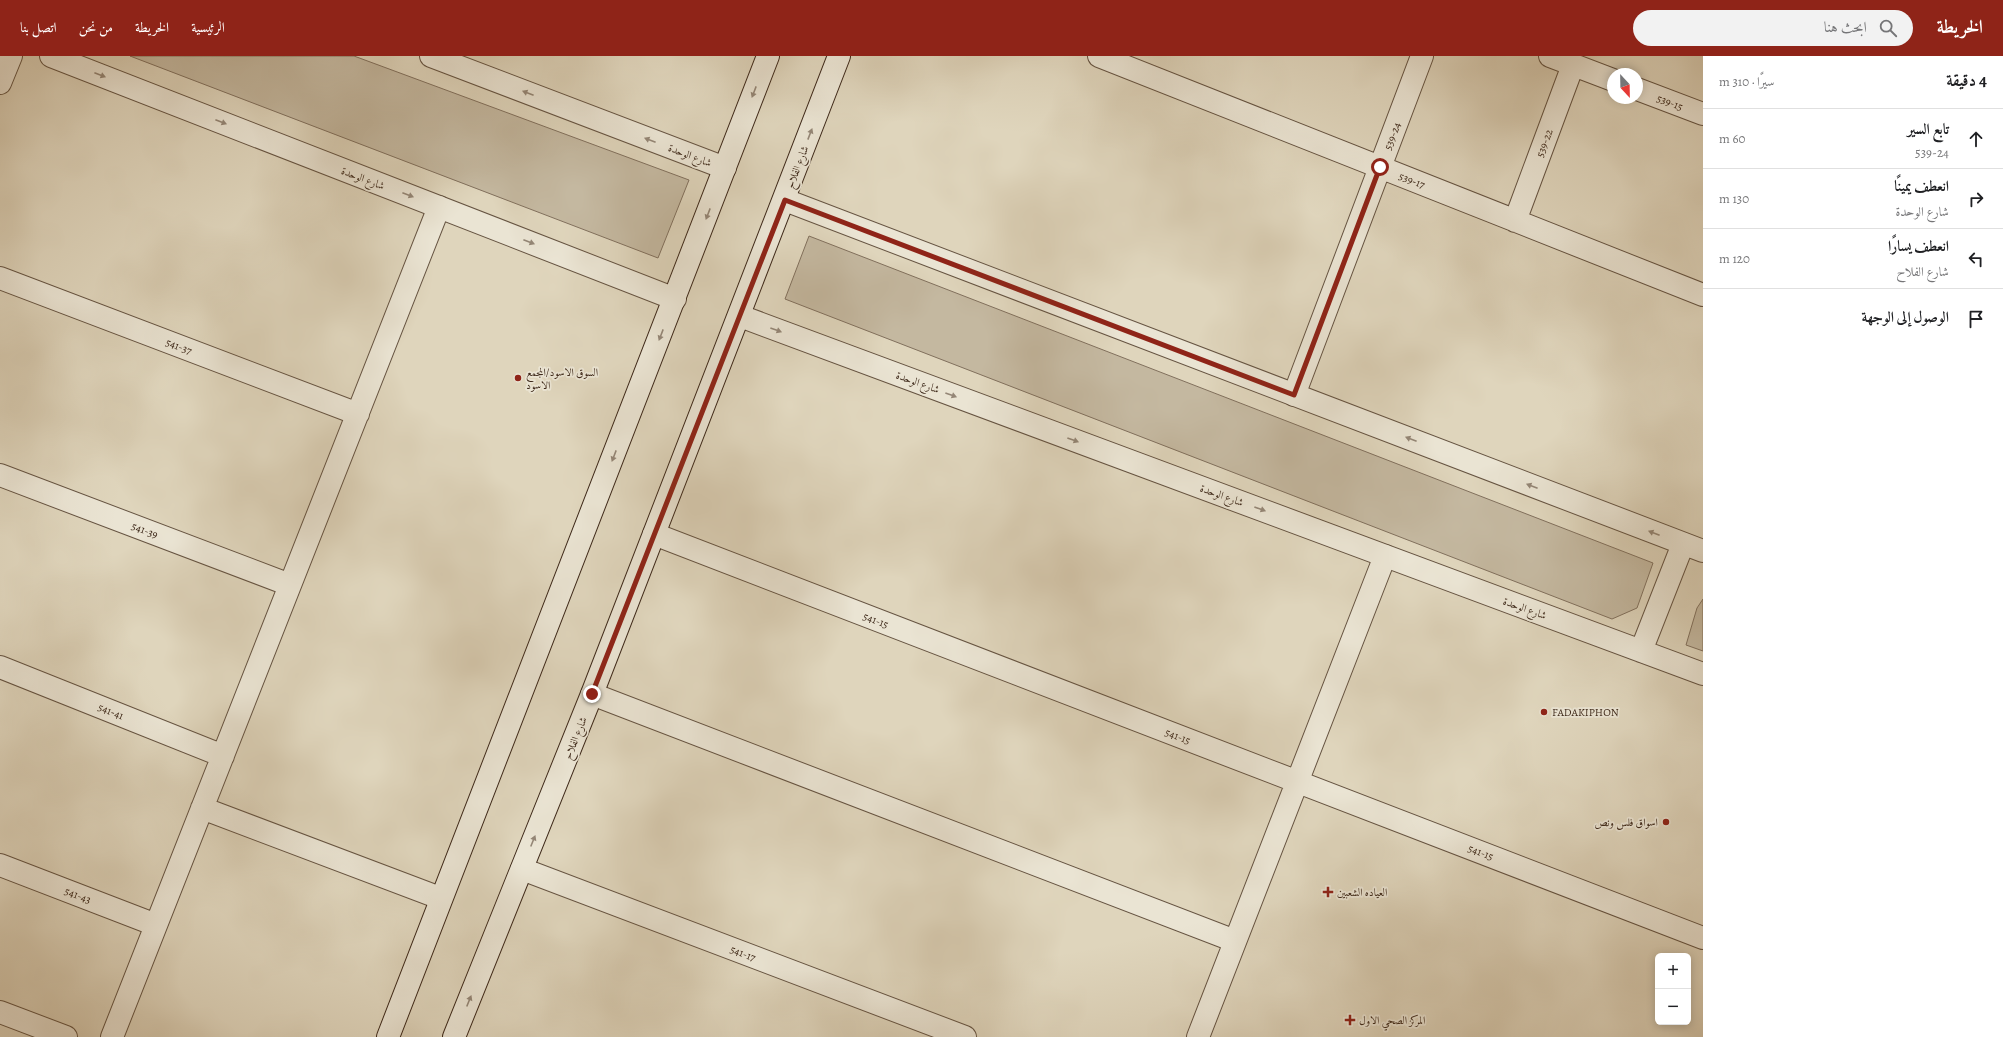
<!DOCTYPE html>
<html lang="ar">
<meta charset="utf-8">
<style>
:root{--surface:#fff;--page:#f2f2f2;--text:#202124;--muted:#757577;--line:#e0e0e0;--accent:#8f2418}
body{margin:0;font-family:Alegreya,Amiri,serif;background:var(--page);color:var(--text);direction:rtl}
.controls{position:absolute;right:12px;bottom:12px;display:grid;overflow:hidden;border-radius:6px;box-shadow:0 2px 10px #0003}
.controls button{width:36px;height:36px;display:grid;place-items:center;padding:0;border:0;border-bottom:1px solid var(--line);background:var(--surface);color:var(--text);font:20px sans-serif}
.compass{position:absolute;left:1607px;top:12px;width:36px;height:36px;border-radius:50%;background:var(--surface);box-shadow:0 2px 10px #0003;rotate:158deg}
.stop{position:absolute;width:12px;height:12px;margin:-9px;border:3px solid #8f2418;border-radius:50%;background:#fff}
.stop.end{background:#8f2418;border-color:#fff;box-shadow:0 1px 4px #0008}
.list{margin:0;padding:0;list-style:none}
h2{display:flex;justify-content:space-between;align-items:center;height:52px;margin:0;padding:0 16px;font-size:17px}
h2 small{font-size:13px;font-weight:400;color:var(--muted)}
.list li{display:grid;grid-template-columns:26px 1fr auto;gap:12px;align-items:center;box-sizing:border-box;height:60px;padding:0 16px;border-top:1px solid var(--line)}
.list b{display:block;font-size:15px;white-space:nowrap}
.list p{margin:0;font-size:13px;white-space:nowrap;color:var(--muted)}
.list em{font-size:13px;font-style:normal;color:var(--muted)}
.icon{flex:none;width:22px;height:22px;fill:none;stroke:currentColor;stroke-width:2;stroke-linecap:round;stroke-linejoin:round}
.map{position:relative;flex:none;width:1703px;height:981px;overflow:hidden;direction:ltr}
header{display:flex;align-items:center;gap:24px;box-sizing:border-box;height:56px;padding:0 20px;background:var(--accent);color:#fff}
header strong{font-size:19px}
nav{display:flex;gap:22px;margin-inline-start:auto;font-size:14px}
.search{width:280px;height:36px;background:var(--page);display:flex;align-items:center;gap:10px;box-sizing:border-box;padding:0 14px;border-radius:22px;color:var(--muted);font-size:15px}
main{display:flex}
aside{flex:1;background:var(--surface)}
.map>svg:first-child{display:block}
</style>
<header>
<strong>الخريطة</strong>
<div class="search"><svg class="icon" aria-label="search" viewBox="0 0 24 24"><circle cx="10" cy="10" r="6"/><path d="M15 15l6 6"/></svg>ابحث هنا</div>
<nav><a>الرئيسية</a><a>الخريطة</a><a>من نحن</a><a>اتصل بنا</a></nav>
</header>
<main>
<aside>
<h2>4 دقيقة<small>سيرًا · 310 m</small></h2>
<ul class="list">
<li><svg class="icon" aria-label="ahead" viewBox="0 0 24 24"><path d="M12 20V5M6 11l6-6 6 6"/></svg><div><b>تابع السير</b><p>539-24</p></div><em>60 m</em></li>
<li><svg class="icon" aria-label="right" viewBox="0 0 24 24"><path d="M7 20v-9h11M14 6l5 5-5 5"/></svg><div><b>انعطف يمينًا</b><p>شارع الوحدة</p></div><em>130 m</em></li>
<li><svg class="icon" aria-label="left" viewBox="0 0 24 24"><path d="M17 20v-9H6M10 6l-5 5 5 5"/></svg><div><b>انعطف يسارًا</b><p>شارع الفلاح</p></div><em>120 m</em></li>
<li><svg class="icon" aria-label="arrive" viewBox="0 0 24 24"><path d="M6 21V4h12l-3 4 3 4H6"/></svg><div><b>الوصول إلى الوجهة</b></div></li>
</ul>
</aside>
<div class="map">
<svg width="1703" height="981" viewBox="0 0 1703 981">
<rect width="100%" height="100%" fill="#dfd5bc"/>
<filter id="stains"><feTurbulence type="fractalNoise" baseFrequency=".005" numOctaves="4"/><feColorMatrix values="0 0 0 0 .2 0 0 0 0 .09 0 0 0 0 .02 0 0 0 .5 -.17"/></filter>
<radialGradient id="worn" r=".72"><stop offset=".6" stop-color="#630" stop-opacity="0"/><stop offset="1" stop-color="#630" stop-opacity=".3"/></radialGradient>
<!-- green -->
<path fill="#c4b8a0" stroke="#81705d" d="M130,0H354L689,124L658,202Z
M809,180L1653,507L1637,552L1612,563L785,243Z
M1703,543V595L1686,589L1697,552Z"/>
<g fill="none" stroke-linecap="round" stroke-linejoin="round">
<!-- minor casing -->
<g stroke="#665442" stroke-width="24">
<path id="minor" d="M1099,0L1703,239
M1550,0L1613,24
M0,27L11,0
M1637,33L1703,58
M1515,165L1573,9
M0,222L358,358
M1294,339L1422,0
M0,419L290,529
M654,478L1703,882
M0,611L223,700
M592,638L1235,885
M202,752L440,842
M0,809L156,869
M522,813L965,981
M0,956L66,981
M112,981L439,151
M1198,981L1385,500"/>
</g>
<!-- tertiary casing -->
<g stroke="#665442" stroke-width="24">
<path id="tertiary" d="M51,0L675,243
M431,0L725,112
M785,144L1703,495
M740,260L1703,618
M1641,595L1683,488"/>
</g>
<!-- secondary casing -->
<g stroke="#3e291a" stroke-width="24">
<path id="secondary" d="M388,981L768,0
M454,981L592,638L839,0"/>
</g>
<!-- minor -->
<use href="#minor" stroke="#eae4d3" stroke-width="22"/>
<!-- tertiary -->
<use href="#tertiary" stroke="#eae4d3" stroke-width="22"/>
<!-- secondary -->
<use href="#secondary" stroke="#eae4d3" stroke-width="22"/>
</g>
<!-- one-way arrows -->
<defs><path id="oneway-solid" d="M-6-.8H1V-3.2L6.5 0L1 3.2V.8H-6Z"/></defs>
<g fill="#948676">
<use href="#oneway-solid" transform="translate(100 19) rotate(21)"/>
<use href="#oneway-solid" transform="translate(754 36) rotate(111)"/>
<use href="#oneway-solid" transform="translate(528 37) rotate(-159)"/>
<use href="#oneway-solid" transform="translate(221 66) rotate(21)"/>
<use href="#oneway-solid" transform="translate(810 78) rotate(-69)"/>
<use href="#oneway-solid" transform="translate(650 84) rotate(-159)"/>
<use href="#oneway-solid" transform="translate(408 139) rotate(21)"/>
<use href="#oneway-solid" transform="translate(708 158) rotate(111)"/>
<use href="#oneway-solid" transform="translate(529 186) rotate(21)"/>
<use href="#oneway-solid" transform="translate(776 274) rotate(20)"/>
<use href="#oneway-solid" transform="translate(661 279) rotate(111)"/>
<use href="#oneway-solid" transform="translate(951 339) rotate(20)"/>
<use href="#oneway-solid" transform="translate(1411 383) rotate(-159)"/>
<use href="#oneway-solid" transform="translate(1073 384) rotate(20)"/>
<use href="#oneway-solid" transform="translate(614 400) rotate(111)"/>
<use href="#oneway-solid" transform="translate(1532 430) rotate(-159)"/>
<use href="#oneway-solid" transform="translate(1260 453) rotate(20)"/>
<use href="#oneway-solid" transform="translate(1654 477) rotate(-159)"/>
<use href="#oneway-solid" transform="translate(533 785) rotate(-68)"/>
<use href="#oneway-solid" transform="translate(469 945) rotate(-68)"/>
</g>
<g fill="none" stroke-linecap="round" stroke-linejoin="round">
<!-- route -->
<path stroke="#8f2418" stroke-width="5" d="M592,638L785,144L1294,339L1380,111"/>
</g>
<!-- markers -->
<g fill="#8f2418" stroke="#eae4d3" stroke-width="1.5">
<circle cx="518" cy="322" r="4"/>
<circle cx="1544" cy="656" r="4"/>
<circle cx="1666" cy="766" r="4"/>
<path d="M1326 830h4v4h4v4h-4v4h-4v-4h-4v-4h4z"/>
<path d="M1348 958h4v4h4v4h-4v4h-4v-4h-4v-4h4z"/>
</g>
<g text-anchor="middle" stroke-width="3.5" stroke-linejoin="round" paint-order="stroke">
<!-- street labels -->
<g font-size="11" fill="#3e291a" stroke="#eae4d3">
<text transform="translate(1670 46) rotate(21)" y="4">539-15</text>
<text transform="translate(1392 80) rotate(-69)" y="4">539-24</text>
<text transform="translate(1544 87) rotate(-70)" y="4">539-22</text>
<text transform="translate(690 99) rotate(21)" y="4">شارع الوحدة</text>
<text transform="translate(797 111) rotate(-69)" y="4">شارع الفلاح</text>
<text transform="translate(363 122) rotate(21)" y="4">شارع الوحدة</text>
<text transform="translate(1412 124) rotate(22)" y="4">539-17</text>
<text transform="translate(179 290) rotate(21)" y="4">541-37</text>
<text transform="translate(918 326) rotate(20)" y="4">شارع الوحدة</text>
<text transform="translate(1222 439) rotate(20)" y="4">شارع الوحدة</text>
<text transform="translate(145 474) rotate(21)" y="4">541-39</text>
<text transform="translate(1525 552) rotate(20)" y="4">شارع الوحدة</text>
<text transform="translate(876 564) rotate(21)" y="4">541-15</text>
<text transform="translate(111 655) rotate(22)" y="4">541-41</text>
<text transform="translate(1178 680) rotate(21)" y="4">541-15</text>
<text transform="translate(575 682) rotate(-68)" y="4">شارع الفلاح</text>
<text transform="translate(1481 796) rotate(21)" y="4">541-15</text>
<text transform="translate(78 839) rotate(21)" y="4">541-43</text>
<text transform="translate(743 897) rotate(21)" y="4">541-17</text>
</g>
<!-- poi labels -->
<g font-size="11" fill="#3e291a" stroke="#eae4d3" text-anchor="start">
<text x="526" y="320">السوق الاسود/المجمع<tspan x="526" dy="13">الاسود</tspan></text>
<text x="1552" y="660">FADAKIPHON</text>
<text x="1658" y="770" text-anchor="end">اسواق فلس ونص</text>
<text x="1337" y="840">العياده الشعبين</text>
<text x="1359" y="968">المركز الصحي الاول</text>
</g>
</g>
<rect width="100%" height="100%" filter="url(#stains)"/>
<rect width="100%" height="100%" fill="url(#worn)"/>
</svg>
<div class="controls">
<button>+</button>
<button>−</button>
</div>
<svg class="compass" viewBox="-18 -18 36 36"><path d="M0-13l5 13h-10z" fill="#e53935"/><path d="M0 13l5-13h-10z" fill="#757577"/></svg>
<div class="stop" style="left:1380px;top:111px"></div>
<div class="stop end" style="left:592px;top:638px"></div>
</div>
</main>
